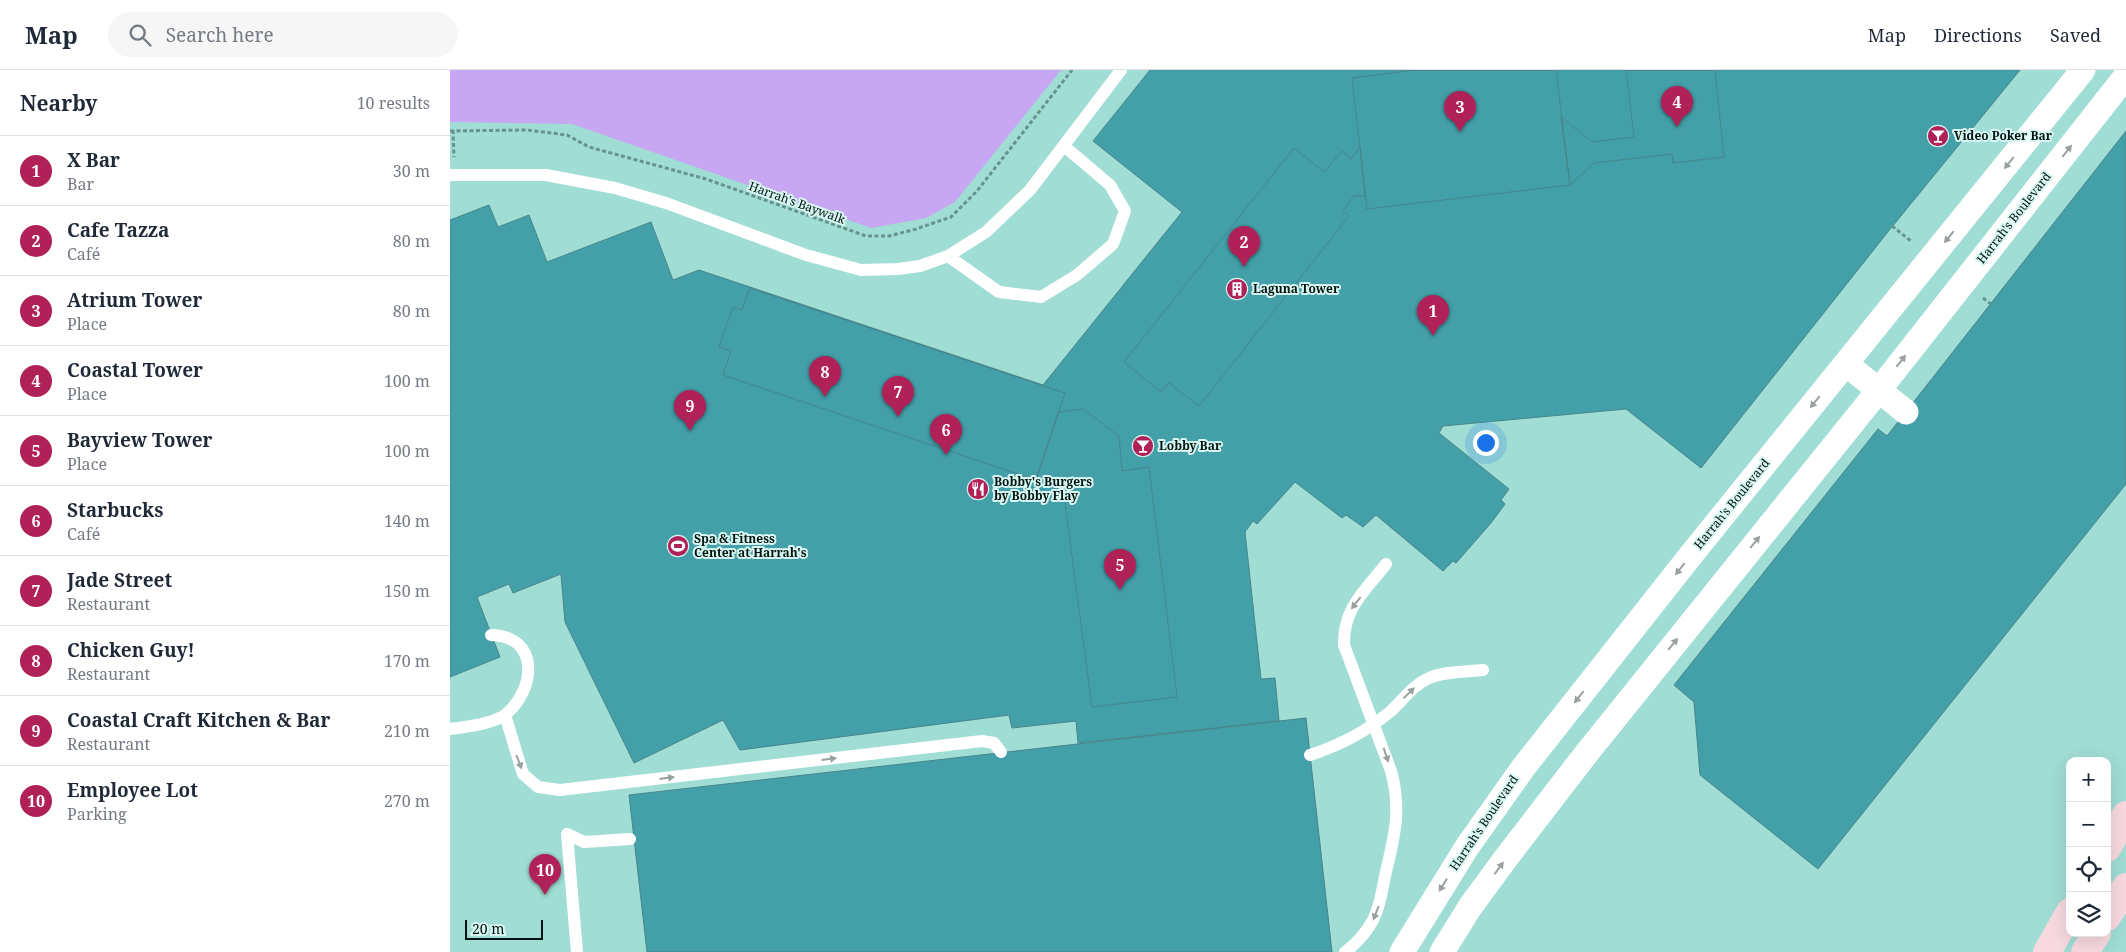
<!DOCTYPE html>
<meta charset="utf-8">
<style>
:root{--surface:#fff;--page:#f6f6f7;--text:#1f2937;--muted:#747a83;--line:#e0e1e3;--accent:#b02158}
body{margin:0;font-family:"Noto Serif",serif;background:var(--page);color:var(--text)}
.controls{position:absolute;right:15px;bottom:15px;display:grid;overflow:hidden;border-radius:10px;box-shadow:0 5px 20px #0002}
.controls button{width:45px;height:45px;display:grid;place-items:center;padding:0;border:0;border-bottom:1px solid var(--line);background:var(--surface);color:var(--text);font:25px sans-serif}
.scale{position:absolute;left:15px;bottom:12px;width:78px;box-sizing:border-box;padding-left:5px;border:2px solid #001310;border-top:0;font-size:14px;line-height:18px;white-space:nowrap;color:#001310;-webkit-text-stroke:4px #d9f7f2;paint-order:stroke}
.you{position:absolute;left:1035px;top:372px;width:18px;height:18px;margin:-12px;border:4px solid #fff;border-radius:50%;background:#1a73e8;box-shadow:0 0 0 8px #1a73e833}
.badge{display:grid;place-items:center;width:32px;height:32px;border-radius:50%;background:var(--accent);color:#fff;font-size:16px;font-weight:700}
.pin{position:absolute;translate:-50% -41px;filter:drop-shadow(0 1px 2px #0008)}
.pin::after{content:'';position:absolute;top:26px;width:18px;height:15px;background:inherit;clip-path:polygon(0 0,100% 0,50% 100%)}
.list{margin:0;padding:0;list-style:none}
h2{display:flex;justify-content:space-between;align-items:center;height:65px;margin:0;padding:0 20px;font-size:21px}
h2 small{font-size:16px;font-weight:400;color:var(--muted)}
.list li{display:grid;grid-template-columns:32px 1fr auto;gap:15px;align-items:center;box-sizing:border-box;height:70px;padding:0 20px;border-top:1px solid var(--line)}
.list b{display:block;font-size:19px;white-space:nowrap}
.list p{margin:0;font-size:16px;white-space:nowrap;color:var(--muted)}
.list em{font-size:16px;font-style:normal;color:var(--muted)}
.icon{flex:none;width:28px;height:28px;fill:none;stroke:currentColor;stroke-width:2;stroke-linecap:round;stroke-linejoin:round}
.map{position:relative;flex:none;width:1676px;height:882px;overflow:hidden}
header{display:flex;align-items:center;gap:30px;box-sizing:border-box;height:70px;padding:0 25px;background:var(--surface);border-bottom:1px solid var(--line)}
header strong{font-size:24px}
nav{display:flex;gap:28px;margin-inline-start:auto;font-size:18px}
.search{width:350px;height:45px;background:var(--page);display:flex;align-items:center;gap:12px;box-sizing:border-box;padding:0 18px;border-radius:28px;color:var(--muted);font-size:19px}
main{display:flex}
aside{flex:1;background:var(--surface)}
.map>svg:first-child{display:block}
</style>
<header>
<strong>Map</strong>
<div class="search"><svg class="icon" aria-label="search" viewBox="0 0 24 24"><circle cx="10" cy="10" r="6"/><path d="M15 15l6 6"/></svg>Search here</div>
<nav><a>Map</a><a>Directions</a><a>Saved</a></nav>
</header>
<main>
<aside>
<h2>Nearby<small>10 results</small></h2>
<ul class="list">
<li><span class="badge">1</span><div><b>X Bar</b><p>Bar</p></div><em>30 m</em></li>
<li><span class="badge">2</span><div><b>Cafe Tazza</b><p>Café</p></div><em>80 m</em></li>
<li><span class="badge">3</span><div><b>Atrium Tower</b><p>Place</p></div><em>80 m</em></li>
<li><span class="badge">4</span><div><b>Coastal Tower</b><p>Place</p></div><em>100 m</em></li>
<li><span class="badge">5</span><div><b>Bayview Tower</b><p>Place</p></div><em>100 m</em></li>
<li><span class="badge">6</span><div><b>Starbucks</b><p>Café</p></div><em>140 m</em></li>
<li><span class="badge">7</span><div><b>Jade Street</b><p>Restaurant</p></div><em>150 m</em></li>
<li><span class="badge">8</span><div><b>Chicken Guy!</b><p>Restaurant</p></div><em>170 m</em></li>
<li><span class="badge">9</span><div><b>Coastal Craft Kitchen &amp; Bar</b><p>Restaurant</p></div><em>210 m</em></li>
<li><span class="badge">10</span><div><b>Employee Lot</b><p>Parking</p></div><em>270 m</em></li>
</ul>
</aside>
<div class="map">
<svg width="1676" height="882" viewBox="0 0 1676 882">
<rect width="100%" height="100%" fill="#a0ddd4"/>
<!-- green -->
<path fill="#c7a7f1" d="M0,0H611L505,132L476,148L421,158L122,54L0,52Z"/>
<!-- building -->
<path fill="#43a0a9" stroke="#48858b" d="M700,0H1570L1437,163L1251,398L1176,339L993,356L989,363L1059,419L1051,430L1055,434L1041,453L1006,493L1003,491L993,501L926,445L913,457L896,445L892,448L845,412L807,454L803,451L795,462L811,609L825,608L829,651L628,673L626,651L562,658L559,645L290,680L273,650L184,693L115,552L111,504L63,523L59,514L27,527L50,587L0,607V150L39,135L48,157L79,145L97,192L201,152L223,210L249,200L593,315L732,142L643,71Z
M965,0H1106L1120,115L917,139L902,8Z
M1176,0H1265L1274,87L1223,93L1222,84L1144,93L1120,115L1111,47L1142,72L1184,67Z
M1676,61V414L1368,799L1250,705L1244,632L1224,615L1428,359L1437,366Z
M910,77L915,126H904L893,141L899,146L749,336L719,313L711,322L674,292L844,78L874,102L892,81L901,89Z
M300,218L615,323L586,410L273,305L281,281L269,277L283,237L292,240Z
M633,339L669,366L672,401L699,397L727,627L642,637L612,411L596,413L586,410L608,342Z
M856,648L882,882H197L179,725Z"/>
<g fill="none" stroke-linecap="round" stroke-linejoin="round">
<!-- path -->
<path stroke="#66948d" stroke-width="3" stroke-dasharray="4 2.5" stroke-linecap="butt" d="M3,60L4,87
M0,61L77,60L117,65L139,77L256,109L416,166H439L466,159L501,147L527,121L622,0
M1442,156L1461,171
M1533,228L1541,234"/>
<!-- lane -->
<path stroke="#fff" stroke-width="12" d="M0,105H96L165,118L216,133L356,185L411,200L448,199L470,196L498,186L536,162L580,120L671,0
M498,186L549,222L591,227L627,205L663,174L675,141L660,115L614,76
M55,645L73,704L88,717L110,720L532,671L544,673L551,682
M0,659C15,657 44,654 56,644C86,619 90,566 41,565
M860,685C891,675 916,662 941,641C953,630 963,615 979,608C995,601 1015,602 1033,600
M117,764L127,882
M117,764L134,772L180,769
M895,882C906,874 916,863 923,850C930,837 932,821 935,806C944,768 952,740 941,701L894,575C893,538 915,521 936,494"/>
<!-- street -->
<path stroke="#fff" stroke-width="25" d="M1396,294L1456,342
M952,882L1017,777L1073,698L1241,485L1633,0
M992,882L1020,837L1056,788L1136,684L1429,320L1676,6"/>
<!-- primary -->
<path stroke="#f8d9e0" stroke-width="28" d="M1657,778L1676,745
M1657,847L1676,817
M1597,882L1620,842
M1635,882L1647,863"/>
</g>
<!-- one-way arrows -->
<defs><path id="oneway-solid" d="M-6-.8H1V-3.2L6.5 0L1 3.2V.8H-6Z" transform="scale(1.25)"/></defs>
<g fill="#99a19f">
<use href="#oneway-solid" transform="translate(1617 81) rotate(-52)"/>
<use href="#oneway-solid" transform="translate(1559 93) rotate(129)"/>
<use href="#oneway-solid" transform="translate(1499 167) rotate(129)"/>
<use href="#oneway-solid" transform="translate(1451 291) rotate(-52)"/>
<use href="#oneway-solid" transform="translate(1365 332) rotate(129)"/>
<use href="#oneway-solid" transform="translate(1305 472) rotate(-51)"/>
<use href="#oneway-solid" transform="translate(1230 499) rotate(128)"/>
<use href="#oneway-solid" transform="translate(906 533) rotate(128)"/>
<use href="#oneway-solid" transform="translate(1223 574) rotate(-51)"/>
<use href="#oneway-solid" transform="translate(959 623) rotate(-44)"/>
<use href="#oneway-solid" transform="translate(1129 627) rotate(128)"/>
<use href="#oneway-solid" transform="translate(936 685) rotate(71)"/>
<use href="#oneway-solid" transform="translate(379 689) rotate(-7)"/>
<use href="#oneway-solid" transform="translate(69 692) rotate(69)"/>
<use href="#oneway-solid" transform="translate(217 708) rotate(-7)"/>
<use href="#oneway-solid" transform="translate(1049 798) rotate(-54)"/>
<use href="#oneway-solid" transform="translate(993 815) rotate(122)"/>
<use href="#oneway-solid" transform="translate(926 843) rotate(111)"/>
</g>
<!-- icons -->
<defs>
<g id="bar-disc" transform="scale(1.125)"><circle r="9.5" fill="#b02158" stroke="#d9f7f2"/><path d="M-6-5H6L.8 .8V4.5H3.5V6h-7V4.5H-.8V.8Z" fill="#fff"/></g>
<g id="building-disc" transform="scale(1.125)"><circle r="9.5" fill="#b02158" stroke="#d9f7f2"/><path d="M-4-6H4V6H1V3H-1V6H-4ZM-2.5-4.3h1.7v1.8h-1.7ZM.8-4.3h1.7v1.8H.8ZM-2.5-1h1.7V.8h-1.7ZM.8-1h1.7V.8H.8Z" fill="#fff"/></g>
<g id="restaurant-disc" transform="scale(1.125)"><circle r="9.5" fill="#b02158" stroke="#d9f7f2"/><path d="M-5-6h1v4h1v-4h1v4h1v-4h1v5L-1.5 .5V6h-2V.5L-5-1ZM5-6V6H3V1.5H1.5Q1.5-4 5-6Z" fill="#fff"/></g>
<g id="stadium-disc" transform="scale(1.125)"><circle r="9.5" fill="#b02158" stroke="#d9f7f2"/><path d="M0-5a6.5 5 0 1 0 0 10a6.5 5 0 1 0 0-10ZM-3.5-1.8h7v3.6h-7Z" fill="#fff"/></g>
</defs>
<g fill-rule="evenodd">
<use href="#bar-disc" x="1488" y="66"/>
<use href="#building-disc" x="787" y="219"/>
<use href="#bar-disc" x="693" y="376"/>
<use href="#restaurant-disc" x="528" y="419"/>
<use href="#stadium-disc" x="228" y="476"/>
</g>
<g text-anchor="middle" stroke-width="4" stroke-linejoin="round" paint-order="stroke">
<!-- poi labels -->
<g font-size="12" font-weight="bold" fill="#001310" stroke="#d9f7f2" text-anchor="start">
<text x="1504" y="70">Video Poker Bar</text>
<text x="803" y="223">Laguna Tower</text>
<text x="709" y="380">Lobby Bar</text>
<text x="544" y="416">Bobby's Burgers<tspan x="544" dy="14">by Bobby Flay</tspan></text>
<text x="244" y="473">Spa &amp; Fitness<tspan x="244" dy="14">Center at Harrah's</tspan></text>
</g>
<!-- street labels -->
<g font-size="12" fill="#001310" stroke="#d9f7f2">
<text transform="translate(347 133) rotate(20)" y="4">Harrah's Baywalk</text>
<text transform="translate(1564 148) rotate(-52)" y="4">Harrah's Boulevard</text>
<text transform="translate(1282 434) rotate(-51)" y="4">Harrah's Boulevard</text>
<text transform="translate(1034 753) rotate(-56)" y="4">Harrah's Boulevard</text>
</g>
</g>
</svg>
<div class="controls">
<button>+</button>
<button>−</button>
<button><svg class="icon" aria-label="locate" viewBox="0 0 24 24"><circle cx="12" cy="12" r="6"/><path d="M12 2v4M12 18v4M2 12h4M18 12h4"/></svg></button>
<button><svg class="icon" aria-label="layers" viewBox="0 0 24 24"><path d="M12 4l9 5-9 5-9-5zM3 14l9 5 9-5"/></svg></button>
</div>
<div class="scale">20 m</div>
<div class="you"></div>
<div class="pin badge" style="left:983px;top:266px">1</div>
<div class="pin badge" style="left:794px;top:197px">2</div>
<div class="pin badge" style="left:1010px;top:62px">3</div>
<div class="pin badge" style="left:1227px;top:57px">4</div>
<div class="pin badge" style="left:670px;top:520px">5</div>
<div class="pin badge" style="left:496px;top:385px">6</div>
<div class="pin badge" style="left:448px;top:347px">7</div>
<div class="pin badge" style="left:375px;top:327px">8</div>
<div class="pin badge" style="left:240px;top:361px">9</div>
<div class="pin badge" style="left:95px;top:825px">10</div>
</div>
</main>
